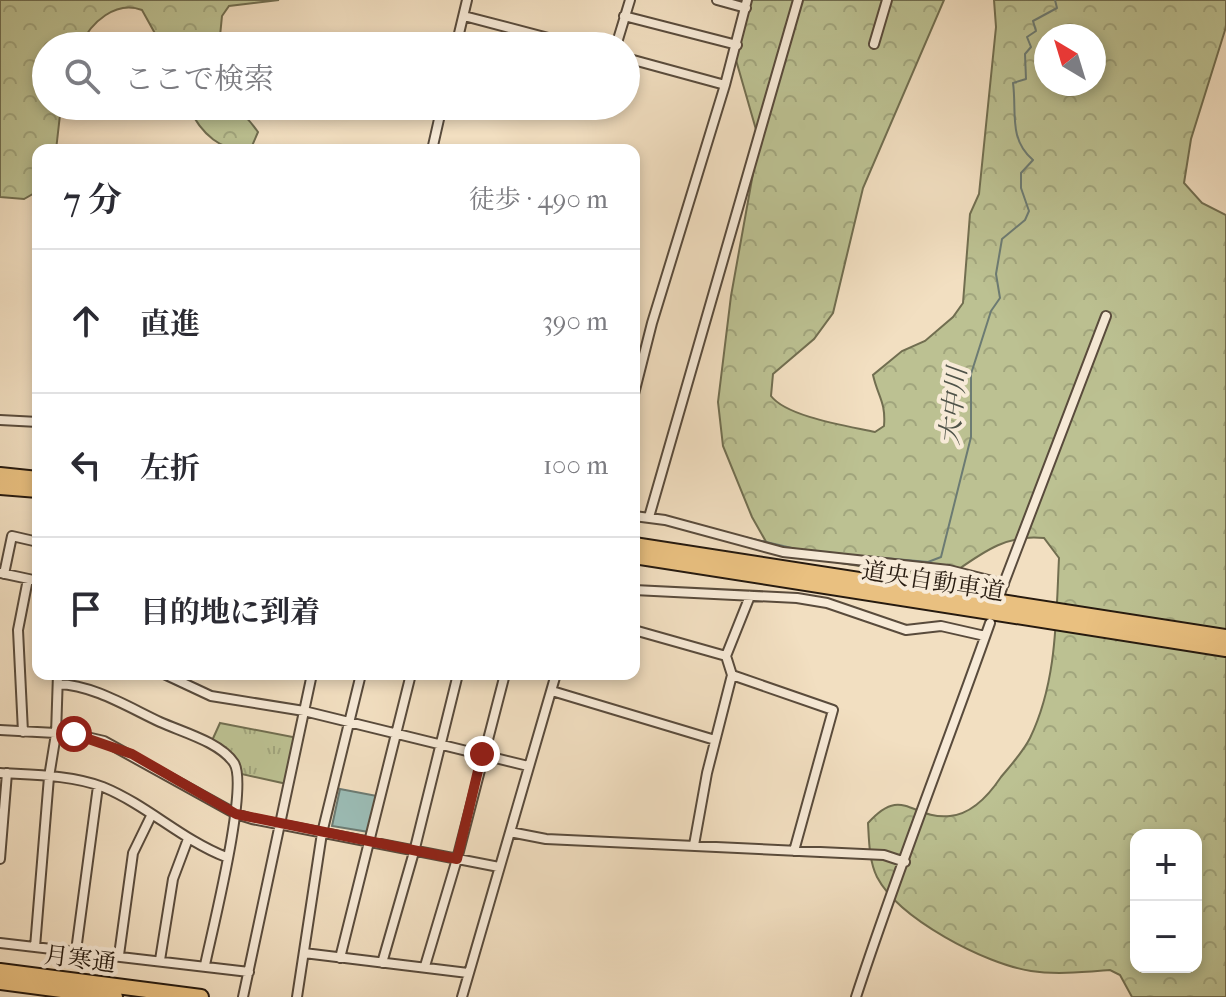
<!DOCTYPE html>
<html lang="ja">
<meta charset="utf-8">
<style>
:root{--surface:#fff;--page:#f7f7f7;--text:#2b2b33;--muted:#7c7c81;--line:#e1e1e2}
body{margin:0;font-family:"IM FELL French Canon","Noto Serif JP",serif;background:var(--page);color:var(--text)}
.controls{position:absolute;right:24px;bottom:24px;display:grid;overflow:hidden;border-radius:16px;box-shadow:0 4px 12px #0003}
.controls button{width:72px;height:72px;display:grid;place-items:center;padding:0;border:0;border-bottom:2px solid var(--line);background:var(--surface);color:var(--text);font:40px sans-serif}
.compass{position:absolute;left:1034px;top:24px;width:72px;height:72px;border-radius:50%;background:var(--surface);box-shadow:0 4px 12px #0003;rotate:322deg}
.stop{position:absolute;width:24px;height:24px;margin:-18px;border:6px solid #8f2418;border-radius:50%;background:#fff}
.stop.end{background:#8f2418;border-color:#fff;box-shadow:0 2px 8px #0008}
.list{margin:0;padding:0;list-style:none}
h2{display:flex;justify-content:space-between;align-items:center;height:104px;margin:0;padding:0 32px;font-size:34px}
h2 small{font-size:26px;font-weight:400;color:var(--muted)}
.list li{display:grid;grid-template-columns:52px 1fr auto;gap:24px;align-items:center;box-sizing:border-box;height:144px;padding:0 32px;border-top:2px solid var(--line)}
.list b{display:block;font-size:30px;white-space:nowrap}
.list em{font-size:26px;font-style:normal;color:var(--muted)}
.icon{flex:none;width:44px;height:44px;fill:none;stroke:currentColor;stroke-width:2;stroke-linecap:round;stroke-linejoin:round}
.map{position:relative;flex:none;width:1226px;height:997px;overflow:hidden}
.search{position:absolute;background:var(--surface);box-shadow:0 4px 12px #0003;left:32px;top:32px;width:608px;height:88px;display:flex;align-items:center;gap:20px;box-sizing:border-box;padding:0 28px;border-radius:44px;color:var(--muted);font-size:30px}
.panel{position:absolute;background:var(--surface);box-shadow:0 4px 12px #0003;left:32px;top:144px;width:608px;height:536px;border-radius:16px}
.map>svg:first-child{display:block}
</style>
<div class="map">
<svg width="1226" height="997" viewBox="0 0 1226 997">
<defs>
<pattern id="forest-crowns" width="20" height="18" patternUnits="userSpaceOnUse" patternTransform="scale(2)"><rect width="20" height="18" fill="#bcc192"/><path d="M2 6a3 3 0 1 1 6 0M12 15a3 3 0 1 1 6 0" fill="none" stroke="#a1a57d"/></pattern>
<pattern id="park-tufts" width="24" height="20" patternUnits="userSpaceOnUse" patternTransform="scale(2)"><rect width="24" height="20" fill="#bcc192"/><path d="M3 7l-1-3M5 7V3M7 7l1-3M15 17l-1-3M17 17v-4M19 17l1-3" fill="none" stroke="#a1a57d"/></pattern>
</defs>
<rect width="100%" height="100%" fill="#f2dfc1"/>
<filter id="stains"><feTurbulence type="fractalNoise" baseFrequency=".0025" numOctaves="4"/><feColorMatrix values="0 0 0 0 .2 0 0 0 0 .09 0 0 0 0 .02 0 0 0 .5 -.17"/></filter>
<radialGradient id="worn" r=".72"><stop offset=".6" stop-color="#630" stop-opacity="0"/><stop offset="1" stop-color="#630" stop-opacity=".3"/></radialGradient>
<!-- forest -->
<path fill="url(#forest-crowns)" stroke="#716e50" stroke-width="2" fill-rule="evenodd" d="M0,0H279L229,6L222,16L219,46H162L142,10C116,0 91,22 80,46H46V106H61L56,150H38V191L24,199L0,197Z
M751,0H944L863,188L833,313L814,339L773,374L771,396C787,417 848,426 875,432L884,426C886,402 878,397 873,375L902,351L925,341L953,317L963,303L970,214L979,194L996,27L994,0H1226V27L1191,139L1184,183L1202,203L1226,215V997H1132L1120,975L1110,970C1085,972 1056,975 1031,971C985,964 899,919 877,877C869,861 869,840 868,823C903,784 911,820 950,816C972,814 989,795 1001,777C1011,765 1023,752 1030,738C1057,682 1056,619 1059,558L1044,538C1003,533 976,558 943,580L799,556L769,547L752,517L723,446L718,402L731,296L759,140L736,60ZM1046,36H1094V84H1046ZM1136,835H1196V967H1136Z
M188,106C224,106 236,100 258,132L252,146C222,156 200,132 188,106Z"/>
<!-- park -->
<path fill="url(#park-tufts)" stroke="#716e50" stroke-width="2" d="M220,723L298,738L287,784L237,773L235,764L210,745Z"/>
<!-- water -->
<path fill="#9bbcb5" stroke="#6c7b73" stroke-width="2" d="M340,789L377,796L369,832L332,826Z"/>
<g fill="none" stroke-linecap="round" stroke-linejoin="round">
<!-- stream -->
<path stroke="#6c7b73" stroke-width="2" d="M634,512L645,513
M740,536L796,549
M862,556L928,562L941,557L971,437V374L991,311L1000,298L996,274L1002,239L1025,220L1029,211L1021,188V173L1033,160C1008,139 1017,111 1013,83L1026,79L1025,54L1031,47L1027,37L1036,31L1033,21L1057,8L1055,0"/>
<!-- street casing -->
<g stroke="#594b3c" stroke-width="12">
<path id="street" d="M717,0L746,8
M464,16L579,46
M624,16L737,45
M874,44L887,0
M456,46L467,0
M616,46L630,0
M626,58L725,85L652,323L634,394
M725,85L747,0
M432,150L442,106
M0,420L38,422
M634,516L665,520L783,552L949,570L1004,584
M649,517L798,0
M1,573L38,581
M4,574L12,536L38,542
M634,590L797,598L827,603L906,630L941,626L985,636
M999,596L1106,316
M634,630L726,656
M164,674L211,696L304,711L528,766
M732,675L833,710L794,851
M58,684C93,685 128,707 160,722C182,732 220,742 234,763C249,786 212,931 205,965
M552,691L715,740
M0,730L74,734L104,741L236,814L252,819L499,867
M23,732L18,630L28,579
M0,773C33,775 72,775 103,787C147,805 182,840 226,857
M510,832L546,839L884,855L905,862
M694,845L707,773L732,675L726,656L750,596
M0,859L7,773
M0,943L249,972
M35,947L49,777L56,734L58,674
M76,951L98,786
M304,953L468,973
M119,955L133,853L151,816
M340,958L411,674
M160,960L173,879L188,839
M382,963L414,852L458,674
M425,966L457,859L505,674
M243,997L312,674
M297,997L322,833L361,674
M462,997L556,674
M856,997C897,871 946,748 990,623"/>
</g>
<!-- highway casing -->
<g stroke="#261a0f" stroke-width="18">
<path id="highway" d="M0,475L38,479
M0,487L38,490
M634,545L1226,637
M634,556L1226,649
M0,971L201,997
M0,982L115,997"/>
</g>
<!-- street -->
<use href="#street" stroke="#f7ead7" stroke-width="8"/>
<!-- highway -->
<use href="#highway" stroke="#e9c080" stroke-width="14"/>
</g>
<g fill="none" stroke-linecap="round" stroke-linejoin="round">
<!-- route -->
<path stroke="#8f2418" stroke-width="10" d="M74,734L132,754L236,814L457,859L482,754"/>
</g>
<g text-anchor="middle" stroke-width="8" stroke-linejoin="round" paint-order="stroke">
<!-- street labels -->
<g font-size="24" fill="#261a0f" stroke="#f7ead7">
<text transform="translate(933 581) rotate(9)" y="8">道央自動車道</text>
<text transform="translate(80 959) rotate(7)" y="8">月寒通</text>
</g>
<!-- water labels -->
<g font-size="26" font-style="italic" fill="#4f5349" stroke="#f7ead7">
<text transform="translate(953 406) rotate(-84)" y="9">大中川</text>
</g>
</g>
<rect width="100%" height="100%" filter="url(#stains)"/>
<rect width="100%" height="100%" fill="url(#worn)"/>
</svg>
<div class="controls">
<button>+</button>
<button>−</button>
</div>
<svg class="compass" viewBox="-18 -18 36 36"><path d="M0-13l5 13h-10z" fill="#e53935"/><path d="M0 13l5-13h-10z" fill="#7c7c81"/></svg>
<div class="stop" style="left:74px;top:734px"></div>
<div class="stop end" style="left:482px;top:754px"></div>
<div class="search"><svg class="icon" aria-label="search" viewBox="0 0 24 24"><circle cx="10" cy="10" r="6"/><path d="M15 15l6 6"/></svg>ここで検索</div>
<section class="panel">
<h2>7 分<small>徒歩 · 490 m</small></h2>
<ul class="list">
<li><svg class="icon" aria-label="ahead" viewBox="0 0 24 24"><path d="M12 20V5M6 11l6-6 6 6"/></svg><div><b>直進</b></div><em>390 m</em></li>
<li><svg class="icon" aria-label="left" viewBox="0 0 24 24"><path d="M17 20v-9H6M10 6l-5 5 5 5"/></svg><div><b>左折</b></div><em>100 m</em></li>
<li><svg class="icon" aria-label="arrive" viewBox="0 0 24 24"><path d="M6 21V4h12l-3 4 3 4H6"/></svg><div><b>目的地に到着</b></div></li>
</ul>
</section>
</div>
